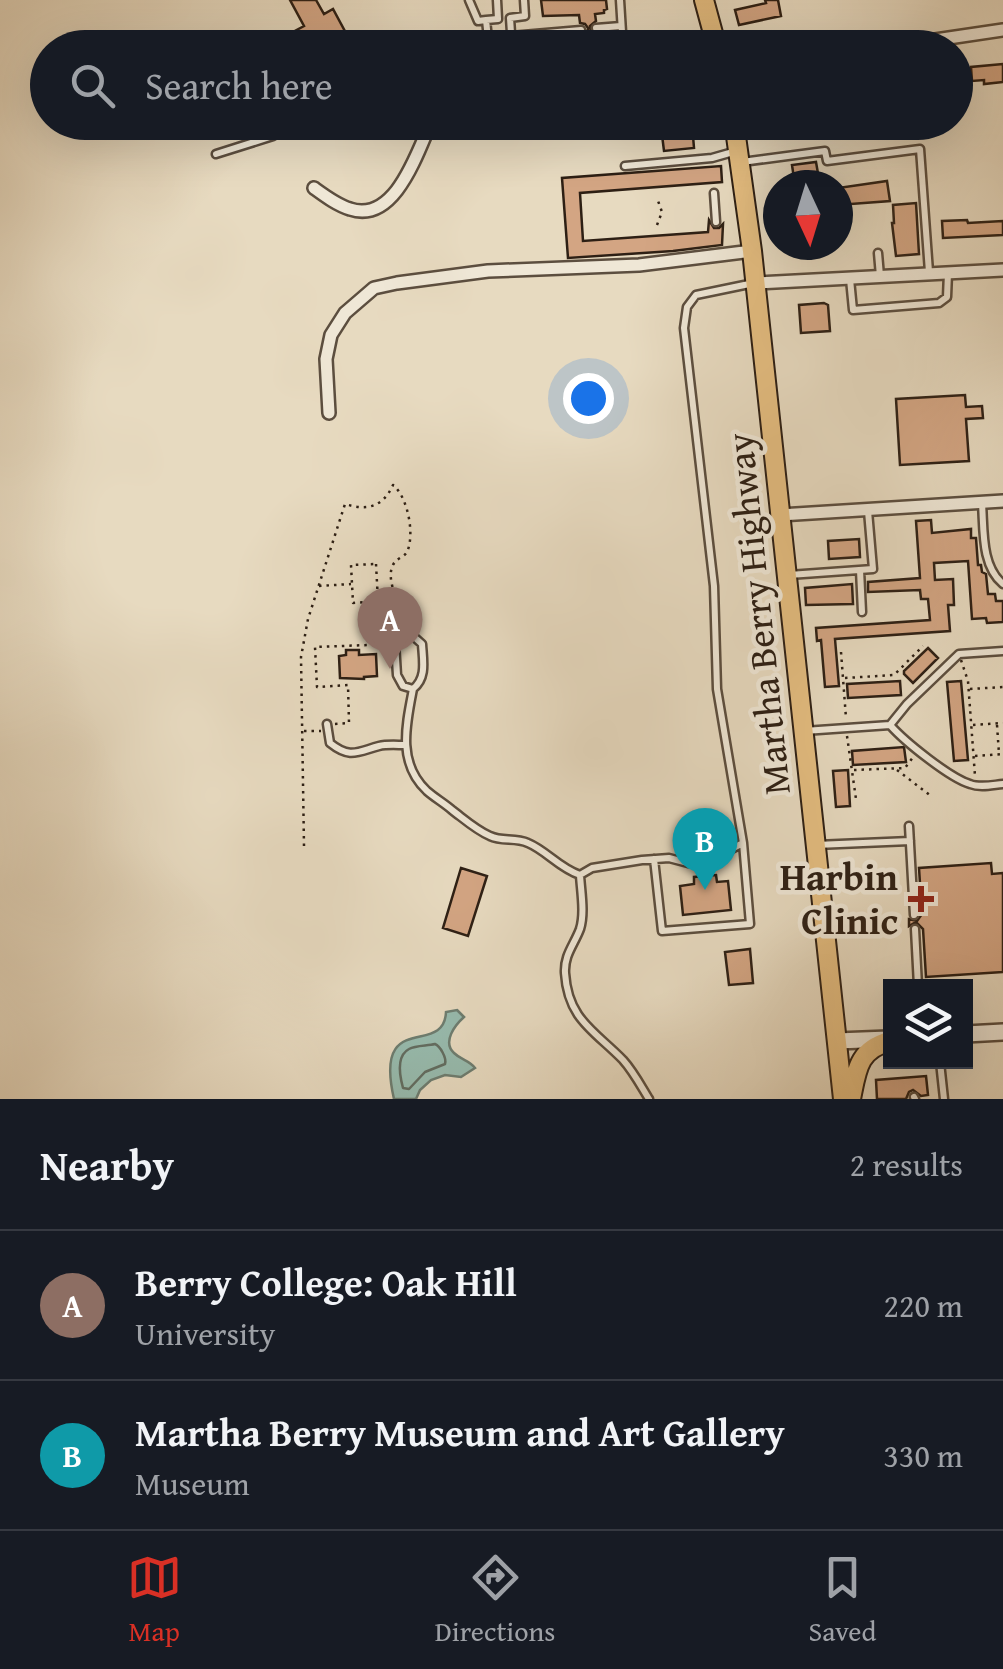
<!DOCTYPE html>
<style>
:root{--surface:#171b24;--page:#242831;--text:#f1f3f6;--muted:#9ea1a6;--line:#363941;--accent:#d93025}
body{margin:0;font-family:"Gentium Book Plus",serif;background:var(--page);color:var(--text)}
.controls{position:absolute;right:30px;bottom:30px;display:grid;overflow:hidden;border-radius:0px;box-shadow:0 10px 40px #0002}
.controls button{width:90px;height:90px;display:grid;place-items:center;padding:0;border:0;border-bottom:2px solid var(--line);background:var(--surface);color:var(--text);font:50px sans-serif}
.compass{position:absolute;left:763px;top:170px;width:90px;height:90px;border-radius:50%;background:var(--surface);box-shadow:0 10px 40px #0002;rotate:176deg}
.you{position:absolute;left:588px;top:398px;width:35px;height:35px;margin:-25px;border:8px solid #fff;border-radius:50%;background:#1a73e8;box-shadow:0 0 0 15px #1a73e833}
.badge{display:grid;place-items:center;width:65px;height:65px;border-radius:50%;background:var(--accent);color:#fff;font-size:32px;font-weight:700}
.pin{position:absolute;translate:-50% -82px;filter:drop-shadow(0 2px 5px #0008)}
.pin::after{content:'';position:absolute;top:52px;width:35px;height:30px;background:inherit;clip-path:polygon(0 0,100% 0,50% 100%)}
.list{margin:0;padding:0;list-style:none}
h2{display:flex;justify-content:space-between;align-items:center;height:130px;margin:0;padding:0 40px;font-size:42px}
h2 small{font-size:32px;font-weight:400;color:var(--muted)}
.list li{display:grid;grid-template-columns:65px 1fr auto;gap:30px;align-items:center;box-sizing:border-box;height:150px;padding:0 40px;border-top:2px solid var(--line)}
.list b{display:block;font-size:38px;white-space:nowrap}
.list p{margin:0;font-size:32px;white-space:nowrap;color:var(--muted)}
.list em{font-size:32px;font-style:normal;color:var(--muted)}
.icon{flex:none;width:55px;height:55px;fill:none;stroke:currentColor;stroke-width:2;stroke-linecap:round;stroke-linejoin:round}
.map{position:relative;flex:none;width:1003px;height:1099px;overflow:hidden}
.search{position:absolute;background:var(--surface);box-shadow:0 10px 40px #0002;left:30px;right:30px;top:30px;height:110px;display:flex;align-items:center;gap:25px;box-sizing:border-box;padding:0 35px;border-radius:55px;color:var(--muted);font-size:38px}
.sheet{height:430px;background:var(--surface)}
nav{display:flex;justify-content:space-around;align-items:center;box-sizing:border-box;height:140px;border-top:2px solid var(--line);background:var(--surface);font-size:28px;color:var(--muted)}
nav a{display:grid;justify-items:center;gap:5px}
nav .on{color:var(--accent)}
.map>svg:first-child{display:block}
</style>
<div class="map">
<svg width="1003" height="1099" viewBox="0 0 1003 1099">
<rect width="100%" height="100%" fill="#e7dac0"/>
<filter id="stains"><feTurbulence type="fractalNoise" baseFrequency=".002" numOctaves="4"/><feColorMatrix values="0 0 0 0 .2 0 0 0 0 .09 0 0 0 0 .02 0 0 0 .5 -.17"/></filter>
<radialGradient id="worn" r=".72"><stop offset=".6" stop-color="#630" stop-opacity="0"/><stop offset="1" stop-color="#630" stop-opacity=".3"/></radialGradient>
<!-- water -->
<path fill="#97bbae" stroke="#6d7d70" stroke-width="2.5" d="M457,1010L464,1017C455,1025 442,1042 454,1053C461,1060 469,1060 475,1068L461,1077L445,1075L431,1080L420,1090L416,1099H394C373,1008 444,1058 446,1012Z"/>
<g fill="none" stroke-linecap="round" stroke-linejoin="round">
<!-- shore -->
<path stroke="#626d61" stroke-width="2.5" d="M435,1044C440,1046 447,1058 445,1064L425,1072L409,1089L403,1088C400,1077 396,1056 409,1049C416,1045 427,1046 435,1044Z"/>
</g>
<!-- building -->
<path fill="#d3a583" stroke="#2d1f14" stroke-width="2.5" d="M290,0H316L324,14L333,9L347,35L330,44L332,48H279L276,41L304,26Z
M541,0H606L607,9L604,10V13L595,14L596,21L590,26L591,33L597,35V42L582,44L581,37L587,34L588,28L585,24L580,23L579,15L543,16Z
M765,0H778L781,16L739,25L735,10L766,3Z
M1003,64V82L984,84V80L972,81L971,67Z
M692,124L694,148L664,151L661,127Z
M816,162L820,185H795L792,165Z
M721,166L722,182L580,193L583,241L708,232L709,220L714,228H719L723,224L722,245L673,251L568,258L562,178Z
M887,181L890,201L838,205V188Z
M916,203L919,254L896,256L892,223H894L893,205Z
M967,220L968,223L1003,221V235L943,238L942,221Z
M824,303L828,305L830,331L801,333L799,305Z
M965,395L966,407L982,406L983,418L966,419L969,461L900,465L896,399Z
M931,520L932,533L971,529V538H976L978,565H981L982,572L986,574L988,594H995L996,601H1003V622L987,623L986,618L972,619L968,561L934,563L935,580L953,579L954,605H948L950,631L835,639L839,686L825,687L821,640L817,641L816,628L930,620L928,599H921L920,590L868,592V582L920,578L916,521Z
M859,539L860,557L829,559L828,541Z
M852,584L853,604L806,605L805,588Z
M928,648L938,658L913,683L904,674V671Z
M346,650H359V655L376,654L377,676L364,677V679L340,678L339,656L346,655Z
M900,681L901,695L848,698L847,684Z
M961,681L968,760L954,761L947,682Z
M904,747L906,762L853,765L852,751Z
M848,770L850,806L836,807L833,771Z
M991,863L992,874L1003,873V972L926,977L923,929L916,922L909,926V919L917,921L922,914L919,868Z
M461,868L487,876L468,936L443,928Z
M716,875L717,882L728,881L731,910L683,915L680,886L694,884V877Z
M750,949L753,983L729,985L725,952Z
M926,1076L928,1095L921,1096L913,1090L909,1092L906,1099H877L876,1080Z"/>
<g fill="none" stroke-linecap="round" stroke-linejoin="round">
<!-- service casing -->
<g stroke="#5c4e3f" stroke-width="11">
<path id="service" d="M469,0L478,21L486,20
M620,0L623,48
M596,28L621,26
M511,36L581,30
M489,48L486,20L498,19L497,0
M512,48L510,18L525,16L524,0
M216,154L273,136
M742,162L825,151L827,161L920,149L929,272
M625,166L712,158L733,152
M714,193L716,222
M878,253L880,276
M850,279L853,310L939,303L947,297L948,273
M982,504C984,530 981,566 1003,584
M860,570L862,612
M789,575L873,569L868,511
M413,689L403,686L397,675L395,643L403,636H413L422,644C423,661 427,678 413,689C406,725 397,763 427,791C435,798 444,803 452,810C464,819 476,830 490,836C502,842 515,837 528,843C547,851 559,868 580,875
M327,724L330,743C350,759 357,752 379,746C387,744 397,745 405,745
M890,725L907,704L959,654L1003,651
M890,725C905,742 950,778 970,784C980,788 992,785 1003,784
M804,731L890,725
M909,826L914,915
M816,845L910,841
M654,859L662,931L750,924L743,843
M915,929L918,986
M940,1062L944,1099
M910,1063L935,1062
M914,1097L915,1099
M649,1099C641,1086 633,1071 623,1060C595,1031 568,1020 565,973C564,955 574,945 580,929C585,913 581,892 580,875L592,868L642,860L669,858L688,863H704L743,843L717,689L714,586L684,328L687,307L696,295L754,283"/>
</g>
<!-- minor casing -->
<g stroke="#5c4e3f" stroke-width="16">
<path id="minor" d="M881,48L1003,30
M314,188C325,196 337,205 350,209C395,224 417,153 431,122
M756,283L1003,270
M329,413L326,359L331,335L345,313L374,288L397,283L488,271L639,265L752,251
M780,515L1003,501"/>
</g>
<!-- tertiary casing -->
<g stroke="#5c4e3f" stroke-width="20">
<path id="tertiary" d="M966,1034L1003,1032
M837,1041L888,1039"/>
</g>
<!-- primary casing -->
<g stroke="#2d1f14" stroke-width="22">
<path id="primary" d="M704,0L717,48
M734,122L752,251L843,1099
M851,1099C857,1069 858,1050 890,1041"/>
</g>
<!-- path -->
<path stroke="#2d1f14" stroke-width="2.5" stroke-dasharray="2.5 5" stroke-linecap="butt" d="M657,225L662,212L657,198
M376,564L378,601L353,603L351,565Z
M319,586L351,584
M841,652L846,718
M961,660L968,681L975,776
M845,678L894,675L923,646
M970,689L1003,687
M335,724L349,723L348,685L317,687L315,647L368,645L365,602
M973,725L1003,723
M997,725L999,754
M304,731H321
M847,736L856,799
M975,756L1003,754
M854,770L905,768L914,756
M897,770L931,796
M304,846L301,657L308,619L345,504C367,511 383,507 393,485C408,497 415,535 407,552C404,557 398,558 395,562C385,573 395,597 401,608L394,627L396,633"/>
<!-- service -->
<use href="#service" stroke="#efe7d6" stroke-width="6"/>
<!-- minor -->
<use href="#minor" stroke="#efe7d6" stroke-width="11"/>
<!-- tertiary -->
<use href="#tertiary" stroke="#efe7d6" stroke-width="15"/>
<!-- primary -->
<use href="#primary" stroke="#e4bd80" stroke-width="18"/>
</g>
<!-- markers -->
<path fill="#8f2418" stroke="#efe7d6" stroke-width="4" d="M916 884h10v10h10v10h-10v10h-10v-10h-10v-10h10z"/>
<g text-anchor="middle" stroke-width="9" stroke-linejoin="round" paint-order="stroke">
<!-- street labels -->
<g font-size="38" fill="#2d1f14" stroke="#efe7d6">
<text transform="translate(758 614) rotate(-96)" y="13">Martha Berry Highway</text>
</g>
<!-- poi labels -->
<g font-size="38" font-weight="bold" fill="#2d1f14" stroke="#efe7d6" text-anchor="end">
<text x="898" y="890">Harbin<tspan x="898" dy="44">Clinic</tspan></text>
</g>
</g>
<rect width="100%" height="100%" filter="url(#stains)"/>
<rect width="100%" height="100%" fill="url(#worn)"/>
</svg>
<div class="controls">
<button><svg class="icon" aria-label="layers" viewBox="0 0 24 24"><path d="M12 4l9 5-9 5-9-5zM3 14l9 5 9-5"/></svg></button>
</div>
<svg class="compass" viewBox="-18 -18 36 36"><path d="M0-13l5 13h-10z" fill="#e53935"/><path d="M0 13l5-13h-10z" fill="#9ea1a6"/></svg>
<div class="you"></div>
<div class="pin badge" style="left:390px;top:669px;background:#8d6e63">A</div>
<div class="pin badge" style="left:705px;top:890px;background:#0f9aa8">B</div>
<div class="search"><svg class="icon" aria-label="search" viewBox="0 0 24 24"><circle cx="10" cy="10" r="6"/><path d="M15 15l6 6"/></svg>Search here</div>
</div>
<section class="sheet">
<h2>Nearby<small>2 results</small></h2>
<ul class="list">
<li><span class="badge" style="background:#8d6e63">A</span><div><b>Berry College: Oak Hill</b><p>University</p></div><em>220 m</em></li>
<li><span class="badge" style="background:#0f9aa8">B</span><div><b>Martha Berry Museum and Art Gallery</b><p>Museum</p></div><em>330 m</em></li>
</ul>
</section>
<nav>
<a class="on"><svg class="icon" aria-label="map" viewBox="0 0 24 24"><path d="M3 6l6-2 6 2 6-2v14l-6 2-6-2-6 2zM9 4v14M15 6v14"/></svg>Map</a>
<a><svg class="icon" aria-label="directions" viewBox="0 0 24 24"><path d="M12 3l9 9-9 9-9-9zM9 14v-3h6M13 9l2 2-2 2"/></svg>Directions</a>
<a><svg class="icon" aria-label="saved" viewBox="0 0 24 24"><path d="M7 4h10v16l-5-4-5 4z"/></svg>Saved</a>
</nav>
